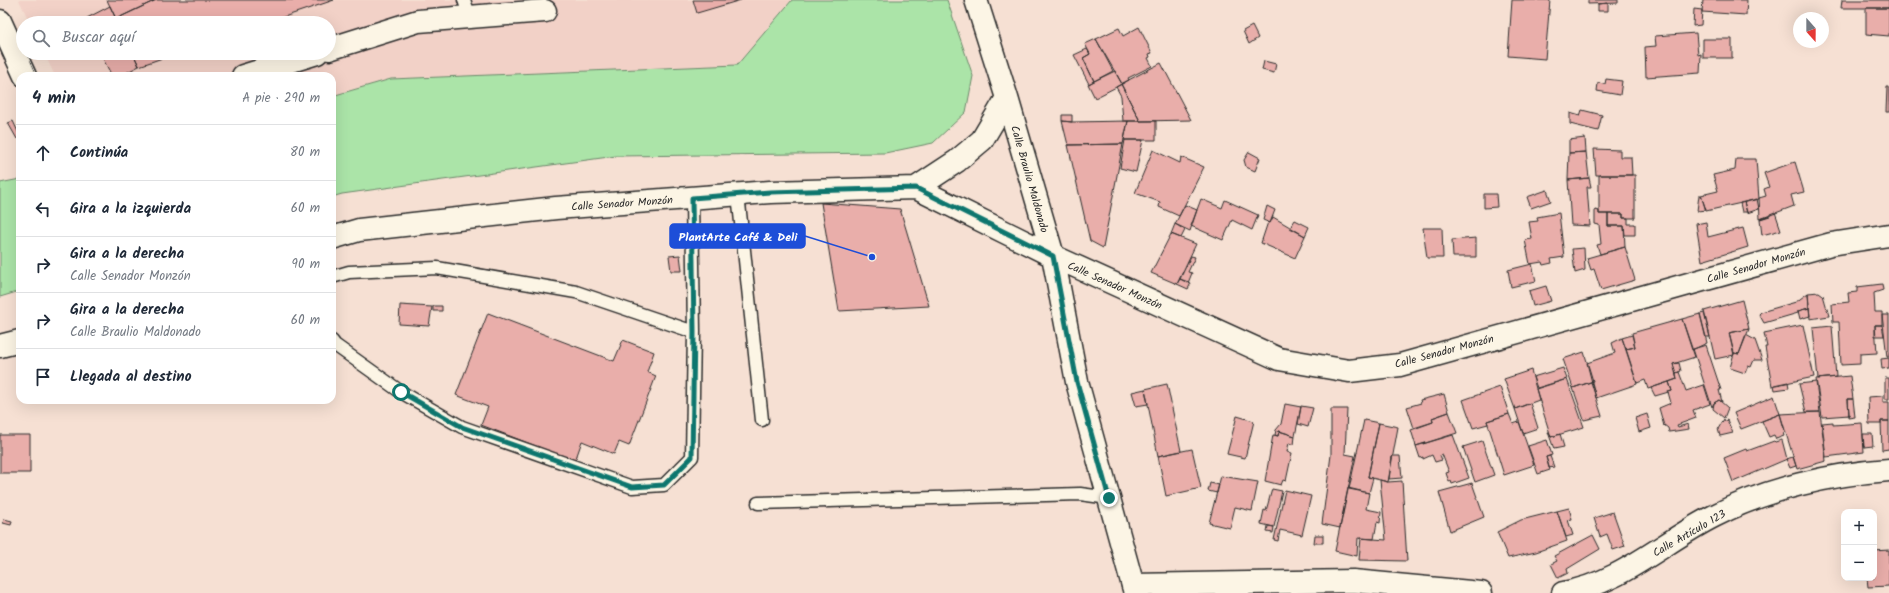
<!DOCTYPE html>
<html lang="es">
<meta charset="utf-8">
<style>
:root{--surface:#fff;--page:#f6f6f7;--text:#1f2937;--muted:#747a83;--line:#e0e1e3}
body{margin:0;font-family:Kalam,sans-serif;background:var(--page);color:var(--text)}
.controls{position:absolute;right:12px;bottom:12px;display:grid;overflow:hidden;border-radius:8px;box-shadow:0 4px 16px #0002}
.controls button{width:36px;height:36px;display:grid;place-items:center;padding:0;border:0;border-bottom:1px solid var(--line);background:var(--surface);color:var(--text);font:20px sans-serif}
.compass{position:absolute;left:1793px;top:12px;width:36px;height:36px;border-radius:50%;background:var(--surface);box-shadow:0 4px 16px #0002;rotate:159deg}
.stop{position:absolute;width:12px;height:12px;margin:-9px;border:3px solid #0f766e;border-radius:50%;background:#fff}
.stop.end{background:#0f766e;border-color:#fff;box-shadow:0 1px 4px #0008}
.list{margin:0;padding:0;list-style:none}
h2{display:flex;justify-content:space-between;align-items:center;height:52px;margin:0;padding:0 16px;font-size:17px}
h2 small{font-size:13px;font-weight:400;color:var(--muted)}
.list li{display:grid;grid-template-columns:26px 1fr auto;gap:12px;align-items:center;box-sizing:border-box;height:56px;padding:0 16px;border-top:1px solid var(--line)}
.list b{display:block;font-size:15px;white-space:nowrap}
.list p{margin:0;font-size:13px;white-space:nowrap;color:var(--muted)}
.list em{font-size:13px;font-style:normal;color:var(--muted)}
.icon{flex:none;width:22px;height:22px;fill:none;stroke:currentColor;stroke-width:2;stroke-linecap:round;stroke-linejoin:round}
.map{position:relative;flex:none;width:1889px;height:593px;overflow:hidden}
.search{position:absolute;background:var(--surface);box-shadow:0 4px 16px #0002;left:16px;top:16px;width:320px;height:44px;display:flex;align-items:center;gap:10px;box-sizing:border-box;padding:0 14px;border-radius:22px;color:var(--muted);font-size:15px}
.panel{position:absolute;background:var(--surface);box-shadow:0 4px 16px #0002;left:16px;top:72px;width:320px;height:332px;border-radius:12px}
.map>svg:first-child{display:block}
</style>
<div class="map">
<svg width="1889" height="593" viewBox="0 0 1889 593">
<rect width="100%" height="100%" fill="#f6e0d3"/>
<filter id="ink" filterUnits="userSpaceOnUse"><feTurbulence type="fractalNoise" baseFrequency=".025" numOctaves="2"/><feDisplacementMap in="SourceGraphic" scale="8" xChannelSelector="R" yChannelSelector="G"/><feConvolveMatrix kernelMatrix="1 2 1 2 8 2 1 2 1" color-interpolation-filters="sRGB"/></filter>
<g filter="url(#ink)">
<!-- built -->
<path fill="#f2d1c7" d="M19,0H792L737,65L391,79L332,96V76H55L44,53H329V23H30Z"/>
<!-- green -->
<path fill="#abe4a8" stroke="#6b886a" d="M792,0H947L973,76L966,112L933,143L885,153L616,156L342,194L332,197V96L391,79L737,65Z
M20,179V291L0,297V183Z"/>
<!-- building -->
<path fill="#e9aeaa" stroke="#2b2b2b" d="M107,0H156L116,19Z
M156,0H334L266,23H118L116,19Z
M693,0H741L697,13Z
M1512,0H1550L1545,59L1508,56Z
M1588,0H1618V3L1588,4Z
M1703,0H1747L1746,15L1702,12Z
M1842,0H1889V8H1841Z
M1608,3V11H1598V4Z
M110,6L118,23H90L87,18Z
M1866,8H1889V36L1866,34Z
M1694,9L1702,10L1701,25L1693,26Z
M279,19L281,23H266Z
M1252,26L1258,38L1249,44L1243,31Z
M1139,27L1152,53L1149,54L1150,57L1148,58L1152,66L1128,78L1129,80L1122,84L1096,39L1119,28L1123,36Z
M1696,33L1698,55L1701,54L1700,73L1646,77L1645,47L1656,46L1655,36Z
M1096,39L1113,71L1094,81L1083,58L1090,54L1085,44Z
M1703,39H1732V58H1703Z
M1087,49L1090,54L1083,58L1094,81L1089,84L1074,55Z
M100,53H133L139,66L120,76H112Z
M133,53H177L139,66Z
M1264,61L1276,64L1274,73L1262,70Z
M1161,63L1191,120L1140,121L1121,84Z
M1115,71L1122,84L1095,98L1088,84Z
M1606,79L1622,81L1620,95L1597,91L1598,83L1605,84Z
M1121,84L1139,119L1140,121H1123L1121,96L1116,87Z
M1887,87H1889V112H1886Z
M1582,110L1602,115L1598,131L1570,124V113L1580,116Z
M1062,115H1072V122L1062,121Z
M13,121L20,136V138L17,139L8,123Z
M1062,121L1072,122L1128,121L1123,144L1068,145Z
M1128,121H1156V140H1124Z
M1585,138L1586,152L1569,153V140Z
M1125,140H1143L1136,172L1120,168Z
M1123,144L1103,248L1090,241L1068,145Z
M1594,149L1620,150V157H1631L1632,175H1596Z
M1153,150L1180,163L1181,157L1204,167L1179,216L1159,207L1160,202L1135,193Z
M1249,152L1260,158L1255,171L1246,167L1244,160Z
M1586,152L1589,178L1568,180L1569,153Z
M1736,159H1756L1759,199L1706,211L1701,195L1718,191L1713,175L1735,170Z
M1795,162L1804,192L1791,195L1794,206L1760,219L1759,198L1766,196L1764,189L1769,187L1764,173Z
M1599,175H1635V218H1623V214H1599Z
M1589,178L1591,187H1587L1590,226L1571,225L1568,180Z
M1547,190L1551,201L1531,208L1527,197Z
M1484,194H1496L1497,207L1484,208Z
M1699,195H1701L1706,210L1697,211Z
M1201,199L1222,208L1225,200L1258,215L1252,230L1232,220L1223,240L1191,226Z
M1757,199L1759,209L1747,213L1744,202Z
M1744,202L1747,212H1742L1740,203Z
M821,203L900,209L929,306L839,311Z
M1185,205L1197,210L1190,231L1175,224Z
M1267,206L1275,210L1270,223L1263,220Z
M1595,210L1599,211V214H1608V226H1624L1625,247L1600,254L1597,245L1601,244L1599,225L1595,224Z
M1775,212L1781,230L1762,235L1760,219L1770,216V214Z
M1559,213L1564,257L1551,259L1552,263L1543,265L1542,262L1530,264L1525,240L1532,239L1529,222L1538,221L1537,217Z
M1608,214H1623V218H1628V224H1635V235H1625L1624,226H1608Z
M1273,217L1305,236L1295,258L1261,243L1268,222L1270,223Z
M1295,220L1309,227L1305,236L1290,228Z
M1706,222L1708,237L1743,228L1748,247L1702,261L1696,224Z
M1175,224L1185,230L1181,238L1171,234Z
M1423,228H1442L1443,258H1427Z
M1171,234L1196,244L1177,284L1151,273Z
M1476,238V257H1453L1452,240Z
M1625,247L1635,280L1601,290L1594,269L1591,270L1587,258Z
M1584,248L1585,270L1575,273L1572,249Z
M680,255L682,271H671L669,256Z
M1191,256L1195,257L1188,272L1192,273L1188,283L1180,279Z
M1532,264L1536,281L1511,287L1508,270Z
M1180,279L1191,283L1188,289L1177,284Z
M1882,284L1883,290L1874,293L1875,312H1882V325H1875L1877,353L1860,354V364L1841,365L1839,322H1833L1832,304L1849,302L1848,293L1857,292V287Z
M1546,286L1551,301L1533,306L1529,291Z
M1819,292L1823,295L1829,316L1810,319L1808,293Z
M1808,293L1809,308L1798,311V313L1764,323L1759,314L1761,312L1796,302Z
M1742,300L1749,329L1729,333L1734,355L1715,359L1704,311Z
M400,305L432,307L429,326L399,324Z
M433,306H442V311H433Z
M1809,308L1810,316L1800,319L1798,311Z
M488,313L614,361L623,340L654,352L647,372L656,376L629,446L619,442L614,454L582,441L575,461L481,425L488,407L456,395Z
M1704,313L1710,337H1706L1700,314Z
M1700,314L1707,343L1692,350L1682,319Z
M1882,315H1889V357H1887Z
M1682,319L1695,357L1673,364L1677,379L1648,389L1645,380L1637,383L1626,349L1635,347L1632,333Z
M1803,325L1814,377L1772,386L1765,347H1767L1764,333Z
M1875,325H1882L1884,336H1875Z
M1832,326L1836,377L1818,379L1813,328Z
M1749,329L1739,354L1734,353L1729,333Z
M1632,335L1635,347L1626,349L1622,338Z
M1746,335L1755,340L1762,360H1754L1751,367L1748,366L1745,373L1730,368L1734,353L1739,354Z
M1622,338L1637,384L1596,398L1587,363L1615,353L1612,343Z
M1706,345L1721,390H1719L1722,402L1719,400L1714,403L1712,407L1693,349Z
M1584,352L1593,381L1573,388L1563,359Z
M1889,358V368L1882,369L1881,359Z
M1679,363L1681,371L1676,373L1673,364Z
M1563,368L1567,379L1537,388L1533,377Z
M1531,370L1539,400L1515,409L1504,379Z
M1679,372L1686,391L1704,385L1710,404L1693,410L1696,418L1677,425L1678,427L1688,424L1689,429L1669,432L1668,428L1664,425V426L1659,408L1671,403L1668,392L1672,391L1669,382L1677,379L1676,373Z
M1850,376L1853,399H1848L1849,415L1822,417L1816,379Z
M1885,378H1889V399H1885Z
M1567,379L1584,427L1551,437L1536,389Z
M1591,382L1602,416L1584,420L1573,388Z
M1669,382L1672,391L1655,396L1651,388Z
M1788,382L1789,388L1775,390L1774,385Z
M1816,382L1820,412H1806L1799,384Z
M1167,384L1181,451L1158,456L1145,389Z
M1500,387L1509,414L1487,421L1488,424L1473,428L1463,400Z
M1145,389L1148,404L1136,406L1132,392Z
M1444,394L1449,412L1432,418L1433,422L1414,428L1407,407L1421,403L1420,400Z
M1774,396L1780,414L1741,429L1734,413Z
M1883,396V402H1889V421H1881V424H1869L1868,397Z
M1848,399H1853L1855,417L1848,418V415H1849Z
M1719,400L1728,408L1724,418L1713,409L1714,403Z
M1530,403L1538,428L1523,433L1515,409Z
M1285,404L1301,407L1295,436L1279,431L1278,436L1275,435L1276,430L1281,424Z
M1301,406L1313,408L1308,427L1298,424Z
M1331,409H1347L1345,454L1355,456L1340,528L1322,524L1331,455Z
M1449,412L1457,433L1416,446L1411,430L1433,422L1432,418Z
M1820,412L1826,461L1797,469L1780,414Z
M1509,414L1513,424L1519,422L1534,465L1504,475L1487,421Z
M1647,414L1651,428L1639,432L1635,418Z
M1780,414L1785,432L1783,433L1784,436L1776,439L1774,435L1769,437L1762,421Z
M1237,416L1254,421L1245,458L1227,454Z
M1724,419L1725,421L1727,420L1733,433L1720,436L1718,429Z
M1364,420L1379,423L1368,477L1373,478L1369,493L1349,489Z
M1881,421H1889V449L1882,450Z
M1833,422V425L1862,423L1864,452L1826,457L1822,423Z
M1379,423L1398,427L1388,482L1368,477Z
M1279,431L1295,436L1294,445L1289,443L1287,452L1292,453L1286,481L1283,480L1281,485L1265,481L1273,435L1278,436Z
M1548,432H1549L1551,437L1560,434L1564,447L1554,449Z
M1863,434H1872L1873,446L1864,447Z
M0,435H30V473H0Z
M1453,435L1469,478L1452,484L1451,481L1449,482L1446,473L1449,472L1442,454L1440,455L1442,460L1435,462L1432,455L1423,459V457L1420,458L1416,446Z
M1547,440L1552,455L1546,457L1550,470L1538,474L1528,446Z
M1782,440L1787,459L1733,482L1724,458L1746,449L1747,451L1774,441L1775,442Z
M1482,441L1494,475L1475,482L1463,447Z
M1192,449L1201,488L1166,496L1158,456Z
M1392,456H1400L1402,478L1389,479Z
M1550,456L1554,467L1549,468L1546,457Z
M1793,457L1796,466L1790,468L1786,459Z
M1221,476L1258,482L1252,511L1235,507L1230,528L1209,523Z
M1380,480L1388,482L1402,481L1407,561L1359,560L1361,538L1386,540Z
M1210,483L1219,485L1217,493L1208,491Z
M1472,483L1484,517L1450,531L1439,492Z
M1348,488L1369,493L1366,509L1381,512L1380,523L1377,522L1374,539L1358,538L1357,556L1335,551Z
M1272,489L1282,491L1274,527L1261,524L1264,510L1266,511Z
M1285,490L1311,496L1302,535L1280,530L1278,541L1274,540Z
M1569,508L1572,519L1568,520L1573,535L1566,537L1557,511Z
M1557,511L1567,541L1536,552L1508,558L1497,532L1521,520Z
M1613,512L1625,546L1613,550L1607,534L1600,537L1594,518Z
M4,519L12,521L11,525L3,523Z
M1268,526L1274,527L1273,533L1267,532Z
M1315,535H1323V543H1314Z
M1593,535L1600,549L1567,569L1568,573L1558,578L1551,564L1557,561L1554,556Z
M1889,550V586L1868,587L1867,578H1874V551Z"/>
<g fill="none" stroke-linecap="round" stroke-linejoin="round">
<!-- service casing -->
<g stroke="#2b2b2b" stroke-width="15">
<path id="service" d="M464,0L470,17
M738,194L762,420
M332,277L349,272L437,268L576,292L694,332
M332,341L335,345L401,392L462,427L632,487L664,485L692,457L694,332L692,198
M758,503L1080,494L1109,498"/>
</g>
<!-- minor casing -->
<g stroke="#2b2b2b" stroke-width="25">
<path id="minor" d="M0,21L25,76
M329,49L418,21L545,11
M243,76L317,53
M1133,585L1353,581L1481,593
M1563,593C1620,584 1664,541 1714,516C1766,489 1831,474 1889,470"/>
</g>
<!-- tertiary casing -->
<g stroke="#2b2b2b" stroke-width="25">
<path id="tertiary" d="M976,0L1007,98L1053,256L1077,382L1135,593
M916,188L957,161L982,140L1007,98
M332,238L359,230L556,208L770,192L916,188L1053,256L1279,359L1349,371L1400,365L1831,244L1889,235
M0,346L20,341"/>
</g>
<!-- service -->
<use href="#service" stroke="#fcf5e5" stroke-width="12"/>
<!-- minor -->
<use href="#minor" stroke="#fcf5e5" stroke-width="22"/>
<!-- tertiary -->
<use href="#tertiary" stroke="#fcf5e5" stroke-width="22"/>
</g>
</g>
<g fill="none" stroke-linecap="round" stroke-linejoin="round" filter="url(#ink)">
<!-- route -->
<path stroke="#0f766e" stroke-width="5" d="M401,392L462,427L632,487L664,485L692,457L694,332L692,198L770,192L916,188L1053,256L1077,382L1109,498"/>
</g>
<g text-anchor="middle" stroke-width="4" stroke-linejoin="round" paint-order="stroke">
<!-- street labels -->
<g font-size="11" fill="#2b2b2b" stroke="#fcf5e5">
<text transform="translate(1030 179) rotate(74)" y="4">Calle Braulio Maldonado</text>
<text transform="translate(622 203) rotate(-4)" y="4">Calle Senador Monzón</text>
<text transform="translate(1756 265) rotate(-16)" y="4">Calle Senador Monzón</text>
<text transform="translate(1115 285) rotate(24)" y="4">Calle Senador Monzón</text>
<text transform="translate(1444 351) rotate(-15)" y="4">Calle Senador Monzón</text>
<text transform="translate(1689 533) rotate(-30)" y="4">Calle Artículo 123</text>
</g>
</g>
<!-- callouts -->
<path fill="none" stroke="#1d4ed8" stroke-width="1.5" d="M872 257L805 236"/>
<circle fill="#1d4ed8" stroke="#fcf5e5" stroke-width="1.5" cx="872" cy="257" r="4"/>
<rect fill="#1d4ed8" stroke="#1d4ed8" stroke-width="1.5" x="670" y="224" width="135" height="24" rx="4"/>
<g font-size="12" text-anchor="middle" font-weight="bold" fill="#fff">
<text x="738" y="241">PlantArte Café &amp; Deli</text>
</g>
</svg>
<div class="controls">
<button>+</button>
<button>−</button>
</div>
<svg class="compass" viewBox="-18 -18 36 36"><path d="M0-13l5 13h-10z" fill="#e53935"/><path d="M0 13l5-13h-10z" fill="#747a83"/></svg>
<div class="stop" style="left:401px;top:392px"></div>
<div class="stop end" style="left:1109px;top:498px"></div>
<div class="search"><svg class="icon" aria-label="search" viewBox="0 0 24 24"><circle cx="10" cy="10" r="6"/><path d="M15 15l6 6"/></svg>Buscar aquí</div>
<section class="panel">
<h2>4 min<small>A pie · 290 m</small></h2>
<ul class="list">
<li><svg class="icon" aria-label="ahead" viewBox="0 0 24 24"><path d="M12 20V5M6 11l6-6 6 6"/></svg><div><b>Continúa</b></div><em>80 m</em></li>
<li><svg class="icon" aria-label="left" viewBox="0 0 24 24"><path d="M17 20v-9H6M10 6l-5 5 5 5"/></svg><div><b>Gira a la izquierda</b></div><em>60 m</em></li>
<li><svg class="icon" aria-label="right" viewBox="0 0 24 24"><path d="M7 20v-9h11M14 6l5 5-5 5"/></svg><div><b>Gira a la derecha</b><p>Calle Senador Monzón</p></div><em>90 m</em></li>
<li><svg class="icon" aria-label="right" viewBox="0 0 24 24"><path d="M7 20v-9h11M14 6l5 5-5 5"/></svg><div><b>Gira a la derecha</b><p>Calle Braulio Maldonado</p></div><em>60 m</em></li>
<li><svg class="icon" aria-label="arrive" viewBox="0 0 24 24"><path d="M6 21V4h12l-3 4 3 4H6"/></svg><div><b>Llegada al destino</b></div></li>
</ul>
</section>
</div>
